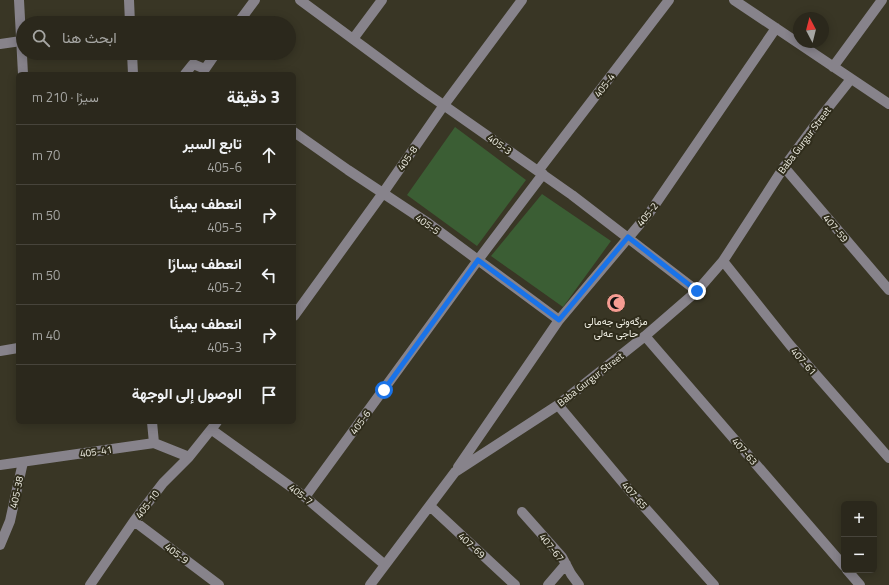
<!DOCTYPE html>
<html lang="ar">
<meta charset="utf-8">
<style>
:root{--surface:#2b281c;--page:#373429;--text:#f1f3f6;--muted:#a6a6a3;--line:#47443b}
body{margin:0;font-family:"Titillium Web",Vazirmatn,sans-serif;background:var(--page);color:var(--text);direction:rtl}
.controls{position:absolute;right:12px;bottom:12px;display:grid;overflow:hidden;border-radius:6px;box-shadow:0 2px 10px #0003}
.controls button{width:36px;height:36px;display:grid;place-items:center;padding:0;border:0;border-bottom:1px solid var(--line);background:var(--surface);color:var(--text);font:20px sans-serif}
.compass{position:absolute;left:793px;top:12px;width:36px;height:36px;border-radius:50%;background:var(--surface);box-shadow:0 2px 10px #0003;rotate:353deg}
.stop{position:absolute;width:12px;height:12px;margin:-9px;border:3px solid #1a73e8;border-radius:50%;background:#fff}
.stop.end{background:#1a73e8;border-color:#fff;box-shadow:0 1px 4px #0008}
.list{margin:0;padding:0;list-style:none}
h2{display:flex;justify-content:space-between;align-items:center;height:52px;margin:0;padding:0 16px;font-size:17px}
h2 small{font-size:13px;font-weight:400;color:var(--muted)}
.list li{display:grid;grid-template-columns:26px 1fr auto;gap:12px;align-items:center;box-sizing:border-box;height:60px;padding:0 16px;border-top:1px solid var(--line)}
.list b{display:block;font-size:15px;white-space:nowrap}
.list p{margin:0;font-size:13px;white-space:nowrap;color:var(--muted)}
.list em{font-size:13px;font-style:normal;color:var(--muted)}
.icon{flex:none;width:22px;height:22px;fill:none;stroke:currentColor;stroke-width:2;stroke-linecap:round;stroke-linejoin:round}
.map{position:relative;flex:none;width:889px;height:585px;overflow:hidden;direction:ltr}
.search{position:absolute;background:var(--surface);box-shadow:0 2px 10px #0003;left:16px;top:16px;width:280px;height:44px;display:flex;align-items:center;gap:10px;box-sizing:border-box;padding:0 14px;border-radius:22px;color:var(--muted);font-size:15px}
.panel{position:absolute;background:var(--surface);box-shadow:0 2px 10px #0003;left:16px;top:72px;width:280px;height:352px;border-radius:6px;direction:rtl}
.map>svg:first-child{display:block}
</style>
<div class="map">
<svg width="889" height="585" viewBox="0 0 889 585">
<rect width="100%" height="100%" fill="#393625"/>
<!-- green -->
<path fill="#3b5e34" d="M455,127L526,180L477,246L407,195Z
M542,194L611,241L563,307L491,256Z"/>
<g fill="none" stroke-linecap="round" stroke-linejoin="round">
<!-- minor -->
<path stroke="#87838b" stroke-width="10" d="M19,0L23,74
M129,0L130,23
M300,0L422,90L572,195L697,291
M734,0L889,104
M238,23L255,0
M353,39L382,0
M0,44L21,41
M132,53L133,74
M833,67L882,0
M185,74L193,64L205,69L216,53
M294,132L348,170L428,223L559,320
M784,167L889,290
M538,171L669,0
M723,261L790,345L889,458
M294,316L383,193L444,105L522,0
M645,336L844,566
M0,351L18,348
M558,405L630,491L714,585
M152,422L154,443
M212,430L305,497L385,565
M0,465L154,443L189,457
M458,467L559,320L650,212L776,28
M305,497L478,260L543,174
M430,506L515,585
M522,512L562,557L571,574L579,585
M134,521L219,585
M0,545L10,521L23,462
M847,570L860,585
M90,585L134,521L163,483L189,457L217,422
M370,585L455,472L558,405L645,336L697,291L723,261L784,167L824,113L851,79
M548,585L566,564"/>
</g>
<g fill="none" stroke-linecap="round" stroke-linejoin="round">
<!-- route -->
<path stroke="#1a73e8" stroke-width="5" d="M384,390L478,260L559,320L628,237L697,291"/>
</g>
<!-- icons -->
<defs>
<g id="mosque-disc" transform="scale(1)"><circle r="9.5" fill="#f59c92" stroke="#2f2c1b"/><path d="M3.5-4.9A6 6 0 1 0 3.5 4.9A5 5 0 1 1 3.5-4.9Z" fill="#111"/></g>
</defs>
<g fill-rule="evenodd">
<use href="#mosque-disc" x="616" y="303"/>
</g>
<g text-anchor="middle" stroke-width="4" stroke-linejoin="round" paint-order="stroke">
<!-- street labels -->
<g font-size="10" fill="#f2f1e6" stroke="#2f2c1b">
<text transform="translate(604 85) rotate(-53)" y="4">405-4</text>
<text transform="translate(804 140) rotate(-53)" y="4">Baba Gurgur Street</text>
<text transform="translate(500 144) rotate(35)" y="4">405-3</text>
<text transform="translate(407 158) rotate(-56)" y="4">405-8</text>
<text transform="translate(647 214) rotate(-51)" y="4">405-2</text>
<text transform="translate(428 224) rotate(35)" y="4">405-5</text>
<text transform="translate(836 228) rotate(50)" y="4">407-59</text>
<text transform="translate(804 361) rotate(49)" y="4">407-61</text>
<text transform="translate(590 379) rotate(-38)" y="4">Baba Gurgur Street</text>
<text transform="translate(360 422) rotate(-54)" y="4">405-6</text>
<text transform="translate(96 451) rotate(-8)" y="4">405-41</text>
<text transform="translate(745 451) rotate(49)" y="4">407-63</text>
<text transform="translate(16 492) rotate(-78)" y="4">405-38</text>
<text transform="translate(301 494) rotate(38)" y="4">405-7</text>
<text transform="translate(635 495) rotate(49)" y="4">407-65</text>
<text transform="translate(147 504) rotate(-53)" y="4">405-10</text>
<text transform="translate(472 545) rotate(43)" y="4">407-69</text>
<text transform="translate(552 547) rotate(51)" y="4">407-67</text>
<text transform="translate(177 553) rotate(37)" y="4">405-9</text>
</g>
<!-- poi labels -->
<g font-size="10" fill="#f2f1e6" stroke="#2f2c1b">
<text x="616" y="325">مزگەوتی جەمالی<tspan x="616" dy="12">حاجی عەلی</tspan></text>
</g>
</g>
</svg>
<div class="controls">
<button>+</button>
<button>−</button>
</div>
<svg class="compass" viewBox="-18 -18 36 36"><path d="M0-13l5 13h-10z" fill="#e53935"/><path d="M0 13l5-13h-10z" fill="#a6a6a3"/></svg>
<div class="stop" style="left:384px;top:390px"></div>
<div class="stop end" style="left:697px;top:291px"></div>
<div class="search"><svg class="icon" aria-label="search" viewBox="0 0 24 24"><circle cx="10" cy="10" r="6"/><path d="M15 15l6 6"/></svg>ابحث هنا</div>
<section class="panel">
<h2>3 دقيقة<small>سيرًا · 210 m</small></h2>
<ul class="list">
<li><svg class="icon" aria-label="ahead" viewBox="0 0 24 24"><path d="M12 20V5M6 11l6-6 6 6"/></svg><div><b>تابع السير</b><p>405-6</p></div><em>70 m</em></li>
<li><svg class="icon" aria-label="right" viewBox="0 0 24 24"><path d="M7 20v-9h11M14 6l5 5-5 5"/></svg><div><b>انعطف يمينًا</b><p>405-5</p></div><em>50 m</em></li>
<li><svg class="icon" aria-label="left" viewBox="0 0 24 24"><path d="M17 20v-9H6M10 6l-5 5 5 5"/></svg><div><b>انعطف يسارًا</b><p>405-2</p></div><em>50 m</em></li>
<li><svg class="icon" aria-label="right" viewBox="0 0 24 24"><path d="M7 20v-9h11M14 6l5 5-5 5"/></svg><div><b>انعطف يمينًا</b><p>405-3</p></div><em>40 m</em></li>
<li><svg class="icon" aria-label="arrive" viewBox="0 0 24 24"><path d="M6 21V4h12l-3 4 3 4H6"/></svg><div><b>الوصول إلى الوجهة</b></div></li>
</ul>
</section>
</div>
